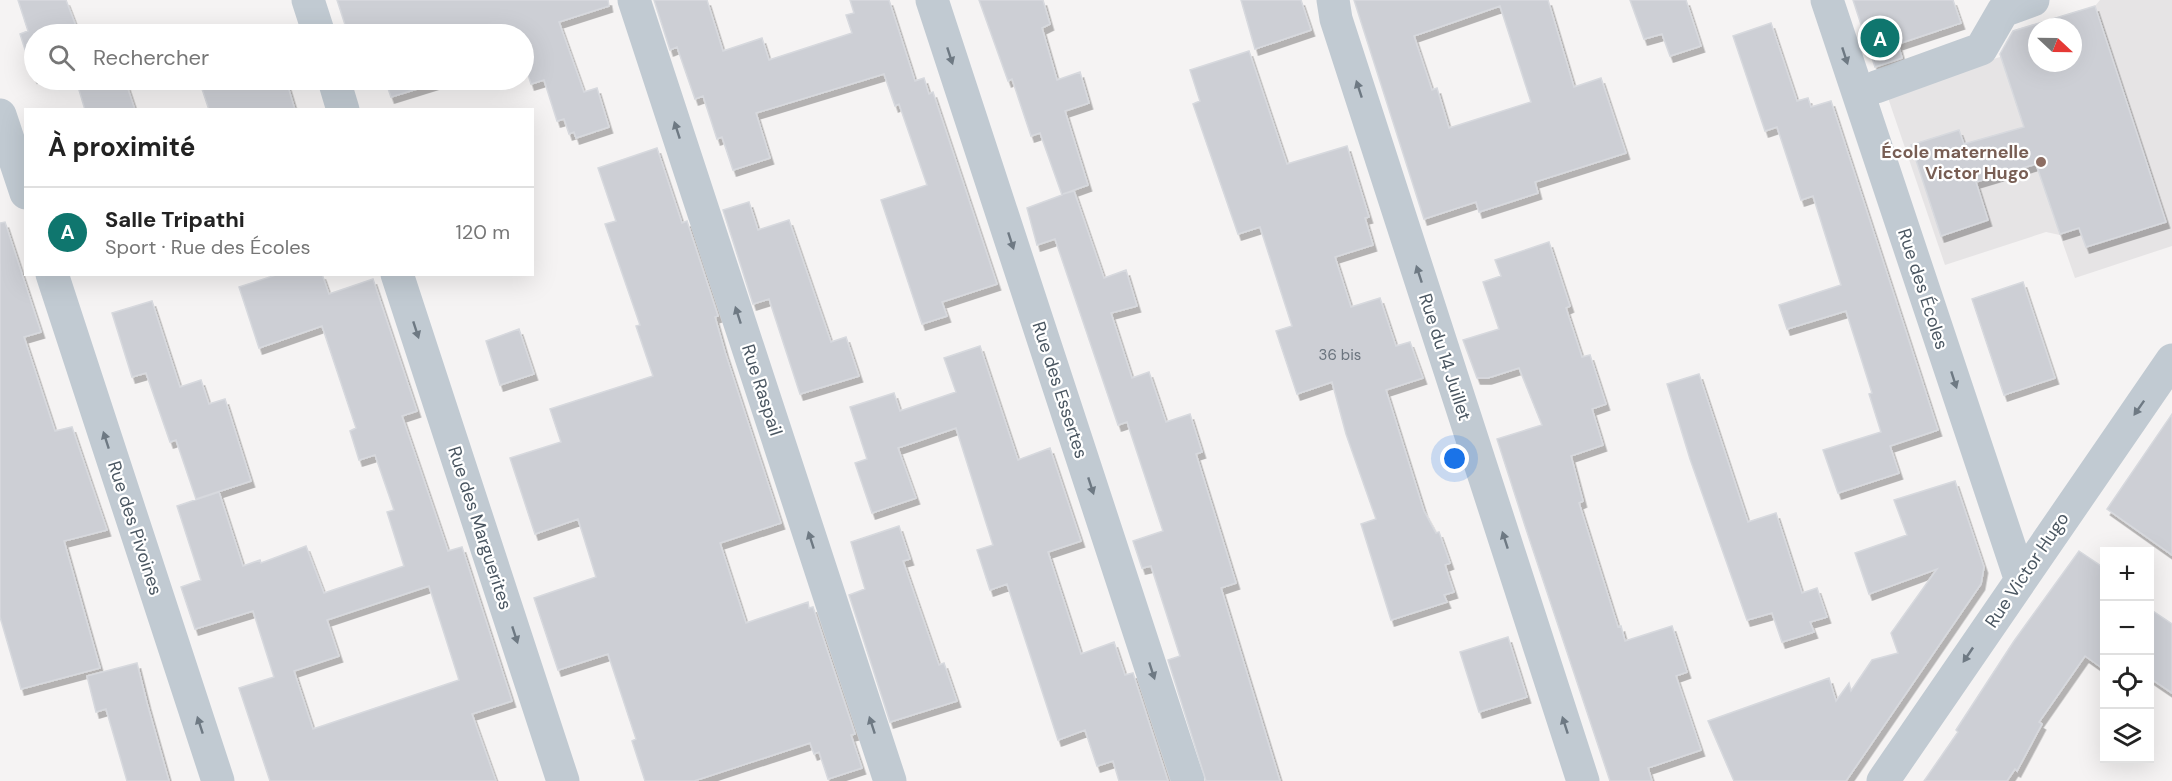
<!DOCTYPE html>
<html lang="fr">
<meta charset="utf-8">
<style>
:root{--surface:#fff;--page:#f6f6f6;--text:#222;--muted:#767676;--line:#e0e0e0;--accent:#0f766e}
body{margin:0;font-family:"DM Sans",sans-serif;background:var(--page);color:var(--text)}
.controls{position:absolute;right:18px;bottom:18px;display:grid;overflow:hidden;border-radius:0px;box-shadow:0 6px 24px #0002}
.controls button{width:54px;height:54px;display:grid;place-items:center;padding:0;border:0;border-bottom:2px solid var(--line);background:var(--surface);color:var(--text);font:30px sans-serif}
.compass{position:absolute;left:2028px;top:18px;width:54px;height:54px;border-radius:50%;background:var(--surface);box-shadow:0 6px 24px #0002;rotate:112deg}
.you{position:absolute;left:1455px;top:459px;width:21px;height:21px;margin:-15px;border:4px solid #fff;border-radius:50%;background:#1a73e8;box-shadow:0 0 0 9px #1a73e833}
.badge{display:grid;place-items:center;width:39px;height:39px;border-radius:50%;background:var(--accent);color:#fff;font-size:20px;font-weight:700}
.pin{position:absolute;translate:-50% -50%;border:3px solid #fff;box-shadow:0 2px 6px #0006}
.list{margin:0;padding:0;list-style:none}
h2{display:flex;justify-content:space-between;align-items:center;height:78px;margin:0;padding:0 24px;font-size:26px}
h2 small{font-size:20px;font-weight:400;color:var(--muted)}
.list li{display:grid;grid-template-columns:39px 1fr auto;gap:18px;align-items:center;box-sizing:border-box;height:90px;padding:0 24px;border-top:2px solid var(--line)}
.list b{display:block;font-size:22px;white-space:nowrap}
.list p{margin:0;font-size:20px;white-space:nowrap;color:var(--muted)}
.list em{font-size:20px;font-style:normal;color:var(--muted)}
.icon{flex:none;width:33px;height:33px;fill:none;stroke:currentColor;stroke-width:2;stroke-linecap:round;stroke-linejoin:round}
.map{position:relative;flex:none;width:2172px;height:781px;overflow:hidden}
.search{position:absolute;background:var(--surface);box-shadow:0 6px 24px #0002;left:24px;top:24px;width:510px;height:66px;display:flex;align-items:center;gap:15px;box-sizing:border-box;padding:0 21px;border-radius:33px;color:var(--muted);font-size:22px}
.panel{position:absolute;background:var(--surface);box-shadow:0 6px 24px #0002;left:24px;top:108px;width:510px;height:168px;border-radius:0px}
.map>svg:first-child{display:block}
</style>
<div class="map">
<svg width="2172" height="781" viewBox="0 0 2172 781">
<defs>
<filter id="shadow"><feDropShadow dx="3.5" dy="6" stdDeviation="0" flood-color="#0004"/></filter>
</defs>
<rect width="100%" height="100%" fill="#f5f3f3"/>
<!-- education -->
<path fill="#e6e4e5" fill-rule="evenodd" d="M2100,0H2172V246L2075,278L2060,235L2046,232L1945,265L1886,92L2000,57L2014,30L2095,6ZM2037,27H2073V63H2037Z"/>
<!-- building -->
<path fill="#cdcfd5" stroke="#d7d9de" stroke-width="1.5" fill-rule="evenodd" filter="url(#shadow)" d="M18,0H66L79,34H34V78L20,34L28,31Z
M337,0H608L609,6L559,22L584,92L597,88L609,127L576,138L574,132L569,134L564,119L557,121L544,80L531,84L524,62V34H348Z
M654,0H707L723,51L762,38L769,60L852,33L846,15L854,13L850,0H889L915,81L924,78L929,94L933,92L997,284L942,302L947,316L922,324L881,200L927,185L899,104L895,106L884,74L756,113L770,158L733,170L722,137L717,139L703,96L695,99L677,47L670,50Z
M979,0H1043L1050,24L1042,28L1057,80L1080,72L1089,103L1065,111L1088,185L1063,194L1074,191L1104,278L1126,270L1137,306L1111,313L1132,378L1149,372L1166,422L1190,414L1202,452L1196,454L1236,583L1221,588L1280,781H1206L1168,660L1180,656L1151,566L1142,568L1133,541L1163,531L1127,422L1118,425L1055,239L1037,245L1027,208L1062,195L1040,133L1031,136L1012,79L1008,81Z
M1241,0H1301L1311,30L1255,49Z
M1354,0H1548L1574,87L1601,78L1626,153L1535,182L1538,193L1479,212L1476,202L1424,219ZM1500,6L1531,102L1449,128L1437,88L1432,90L1414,36Z
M1630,0H1686L1701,46L1670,56L1662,34L1644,39Z
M1853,0H1953L1961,23L1898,44L1902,58L1875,67Z
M2095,6L2166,222L2086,247L2079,228L2060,234L2036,164L1976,182L1988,220L1941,236L1911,145L1959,130L1964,144L2024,127L2000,54L2013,31ZM2037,27H2073V63H2037Z
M1771,23L1797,101L1808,98L1811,107L1831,101L1938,430L1890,446L1899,473L1838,493L1823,450L1881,432L1869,394L1872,393L1846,311L1787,329L1779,305L1841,285L1813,196L1801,200L1777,127L1765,131L1733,36Z
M1249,51L1287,164L1347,146L1369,217L1365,218L1373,245L1335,257L1351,307L1380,298L1396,346L1410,342L1423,378L1386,390L1424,511L1436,533L1439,532L1450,563L1445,565L1454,592L1444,595L1447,602L1391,620L1361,524L1376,519L1346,434L1332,382L1297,394L1276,331L1292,326L1260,227L1238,234L1193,104L1200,101L1190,70Z
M76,80H125L135,110H85Z
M199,80H286L295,110H209Z
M385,80H446L391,97Z
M657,148L682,223L687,221L718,316L715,317L725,352L781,523L720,543L746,623L808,602L809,608L813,607L855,734L851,735L862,768L828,779L819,752L814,754L810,743L694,781H645L632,741L636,739L608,654L558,670L534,598L596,577L578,519L535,534L510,458L561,442L550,409L653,376L636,326L640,325L605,224L616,221L598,168Z
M749,202L758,230L789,220L831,342L846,337L859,376L800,394L769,299L753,304L723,210Z
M5,222L41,332L24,337L55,431L72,427L107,530L64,541L100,668L21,689L0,617V223Z
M1549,242L1570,306L1566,308L1582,357L1590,355L1606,404L1592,409L1603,445L1571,456L1583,501L1579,503L1618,627L1621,626L1625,641L1672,626L1687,672L1676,676L1701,750L1648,768L1652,781H1610L1525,526L1497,439L1542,425L1519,368L1488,378H1477L1463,340L1499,329L1483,282L1501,276L1495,260Z
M279,274H322L329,294L373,279L417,411L402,416L448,551L462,547L512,701L472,714L496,781H270L239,688L274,677L253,611L195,629L181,587L201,580L177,506L219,492L243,566L260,560L261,563L306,546L324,593L404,566L387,512L394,510L375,455L359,460L350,431L356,428L322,326L259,348L239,287ZM429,586L459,680L313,729L294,671L339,656L327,620Z
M2023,282L2055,378L2004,395L1972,299Z
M152,301L180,387L201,380L209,404L225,399L251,481L196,499L176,440L170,442L146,373L132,377L112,313Z
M519,329L534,374L500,385L486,341Z
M980,346L1018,460L1050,448L1081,541L1048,552L1081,654L1114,642L1125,675L1133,673L1168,781H1119L1113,761L1097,766L1085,730L1058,740L1007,584L990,590L977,550L993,545L956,428L898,448L916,498L872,513L855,463L867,459L850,407L894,393L900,411L956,392L944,358Z
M1699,374L1748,522L1776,513L1802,593L1817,588L1827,617L1810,622L1814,632L1782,642L1772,613L1747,620L1690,459L1667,384Z
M2172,414V555L2107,509Z
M1955,481L1984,567L1981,584L1846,781H1734L1708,721L1829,678L1836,701L1849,683L1851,691L1872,660L1898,653L1891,633L1937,569L1869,594L1855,553L1907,535L1894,500Z
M899,526L910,559L903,561L939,665L944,663L957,701L890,722L849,595L865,589L851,542Z
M2079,551L2104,568V664L2102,668L2085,656L2039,722L2042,724L2017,771L2015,769L2007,781H1924L1958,732L1956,730L2014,641Z
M2150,609L2172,624V693L2150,678Z
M1508,637L1527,697L1479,712L1460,652Z
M137,663L147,703L169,781H127L106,709L96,712L87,676Z"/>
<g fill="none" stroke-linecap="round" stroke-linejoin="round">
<!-- minor -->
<path stroke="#c1cad2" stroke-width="33" d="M308,0L319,34
M634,0L890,781
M932,0L1188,781
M1333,0L1336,19L1583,781
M1827,0L2020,578
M334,80L343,110
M1876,87L1981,49L2003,11L2033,0
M0,115L26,193
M52,274L218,781
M397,274L563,781
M1883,781L2172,360"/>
</g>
<!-- one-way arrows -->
<defs><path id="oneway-solid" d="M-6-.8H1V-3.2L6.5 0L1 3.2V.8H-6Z" transform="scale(1.5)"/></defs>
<g fill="#6e7983">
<use href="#oneway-solid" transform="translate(950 56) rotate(72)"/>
<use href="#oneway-solid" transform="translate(1845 56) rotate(72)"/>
<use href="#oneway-solid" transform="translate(1359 89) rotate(-108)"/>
<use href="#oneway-solid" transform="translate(677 130) rotate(-108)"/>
<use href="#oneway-solid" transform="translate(1011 241) rotate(72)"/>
<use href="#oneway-solid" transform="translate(1419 274) rotate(-108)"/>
<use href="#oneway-solid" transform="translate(738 315) rotate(-108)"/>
<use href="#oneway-solid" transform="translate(416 330) rotate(72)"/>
<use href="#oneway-solid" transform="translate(1954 380) rotate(72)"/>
<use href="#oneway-solid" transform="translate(2139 408) rotate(125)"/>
<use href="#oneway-solid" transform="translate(106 440) rotate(-108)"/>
<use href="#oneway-solid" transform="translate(1091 486) rotate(72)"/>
<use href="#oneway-solid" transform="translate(811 540) rotate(-108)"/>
<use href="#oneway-solid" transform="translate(1505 540) rotate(-108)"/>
<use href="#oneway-solid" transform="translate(515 635) rotate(72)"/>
<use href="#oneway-solid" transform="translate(1968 655) rotate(124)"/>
<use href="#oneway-solid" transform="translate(1152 671) rotate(72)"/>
<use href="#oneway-solid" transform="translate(200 725) rotate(-108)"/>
<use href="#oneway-solid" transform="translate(872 725) rotate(-108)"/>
<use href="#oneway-solid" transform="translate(1565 725) rotate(-108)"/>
</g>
<!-- markers -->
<circle fill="#8d6e63" stroke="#fff" stroke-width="2" cx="2041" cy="162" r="6"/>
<g text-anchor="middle" stroke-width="4.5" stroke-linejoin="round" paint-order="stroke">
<!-- number labels -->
<g font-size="15" fill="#6b747e">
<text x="1340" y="360">36 bis</text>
</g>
<!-- education labels -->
<g font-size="18" font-weight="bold" fill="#785e54" stroke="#fff" text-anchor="end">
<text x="2029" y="158">École maternelle<tspan x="2029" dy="21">Victor Hugo</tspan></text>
</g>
<!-- street labels -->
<g font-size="18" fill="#4a5661" stroke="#fff">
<text transform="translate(1923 289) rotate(72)" y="6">Rue des Écoles</text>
<text transform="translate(1445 357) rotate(72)" y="6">Rue du 14 Juillet</text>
<text transform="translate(762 390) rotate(72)" y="6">Rue Raspail</text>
<text transform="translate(1060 390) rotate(72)" y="6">Rue des Essertes</text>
<text transform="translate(135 528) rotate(72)" y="6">Rue des Pivoines</text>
<text transform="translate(480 528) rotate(72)" y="6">Rue des Marguerites</text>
<text transform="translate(2027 570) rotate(-56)" y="6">Rue Victor Hugo</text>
</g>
</g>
</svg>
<div class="controls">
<button>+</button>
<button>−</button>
<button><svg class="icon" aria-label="locate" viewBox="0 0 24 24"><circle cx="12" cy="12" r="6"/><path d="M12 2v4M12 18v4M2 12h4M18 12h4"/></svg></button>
<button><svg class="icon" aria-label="layers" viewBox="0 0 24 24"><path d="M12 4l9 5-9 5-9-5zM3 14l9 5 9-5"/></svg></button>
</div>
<svg class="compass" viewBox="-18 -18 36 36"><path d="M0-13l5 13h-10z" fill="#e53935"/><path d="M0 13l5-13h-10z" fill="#767676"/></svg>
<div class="you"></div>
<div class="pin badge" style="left:1880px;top:38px">A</div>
<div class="search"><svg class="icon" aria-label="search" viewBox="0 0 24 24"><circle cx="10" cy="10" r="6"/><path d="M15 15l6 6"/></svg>Rechercher</div>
<section class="panel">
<h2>À proximité<small></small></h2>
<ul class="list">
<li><span class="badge">A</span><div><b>Salle Tripathi</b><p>Sport · Rue des Écoles</p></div><em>120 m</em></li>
</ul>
</section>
</div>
